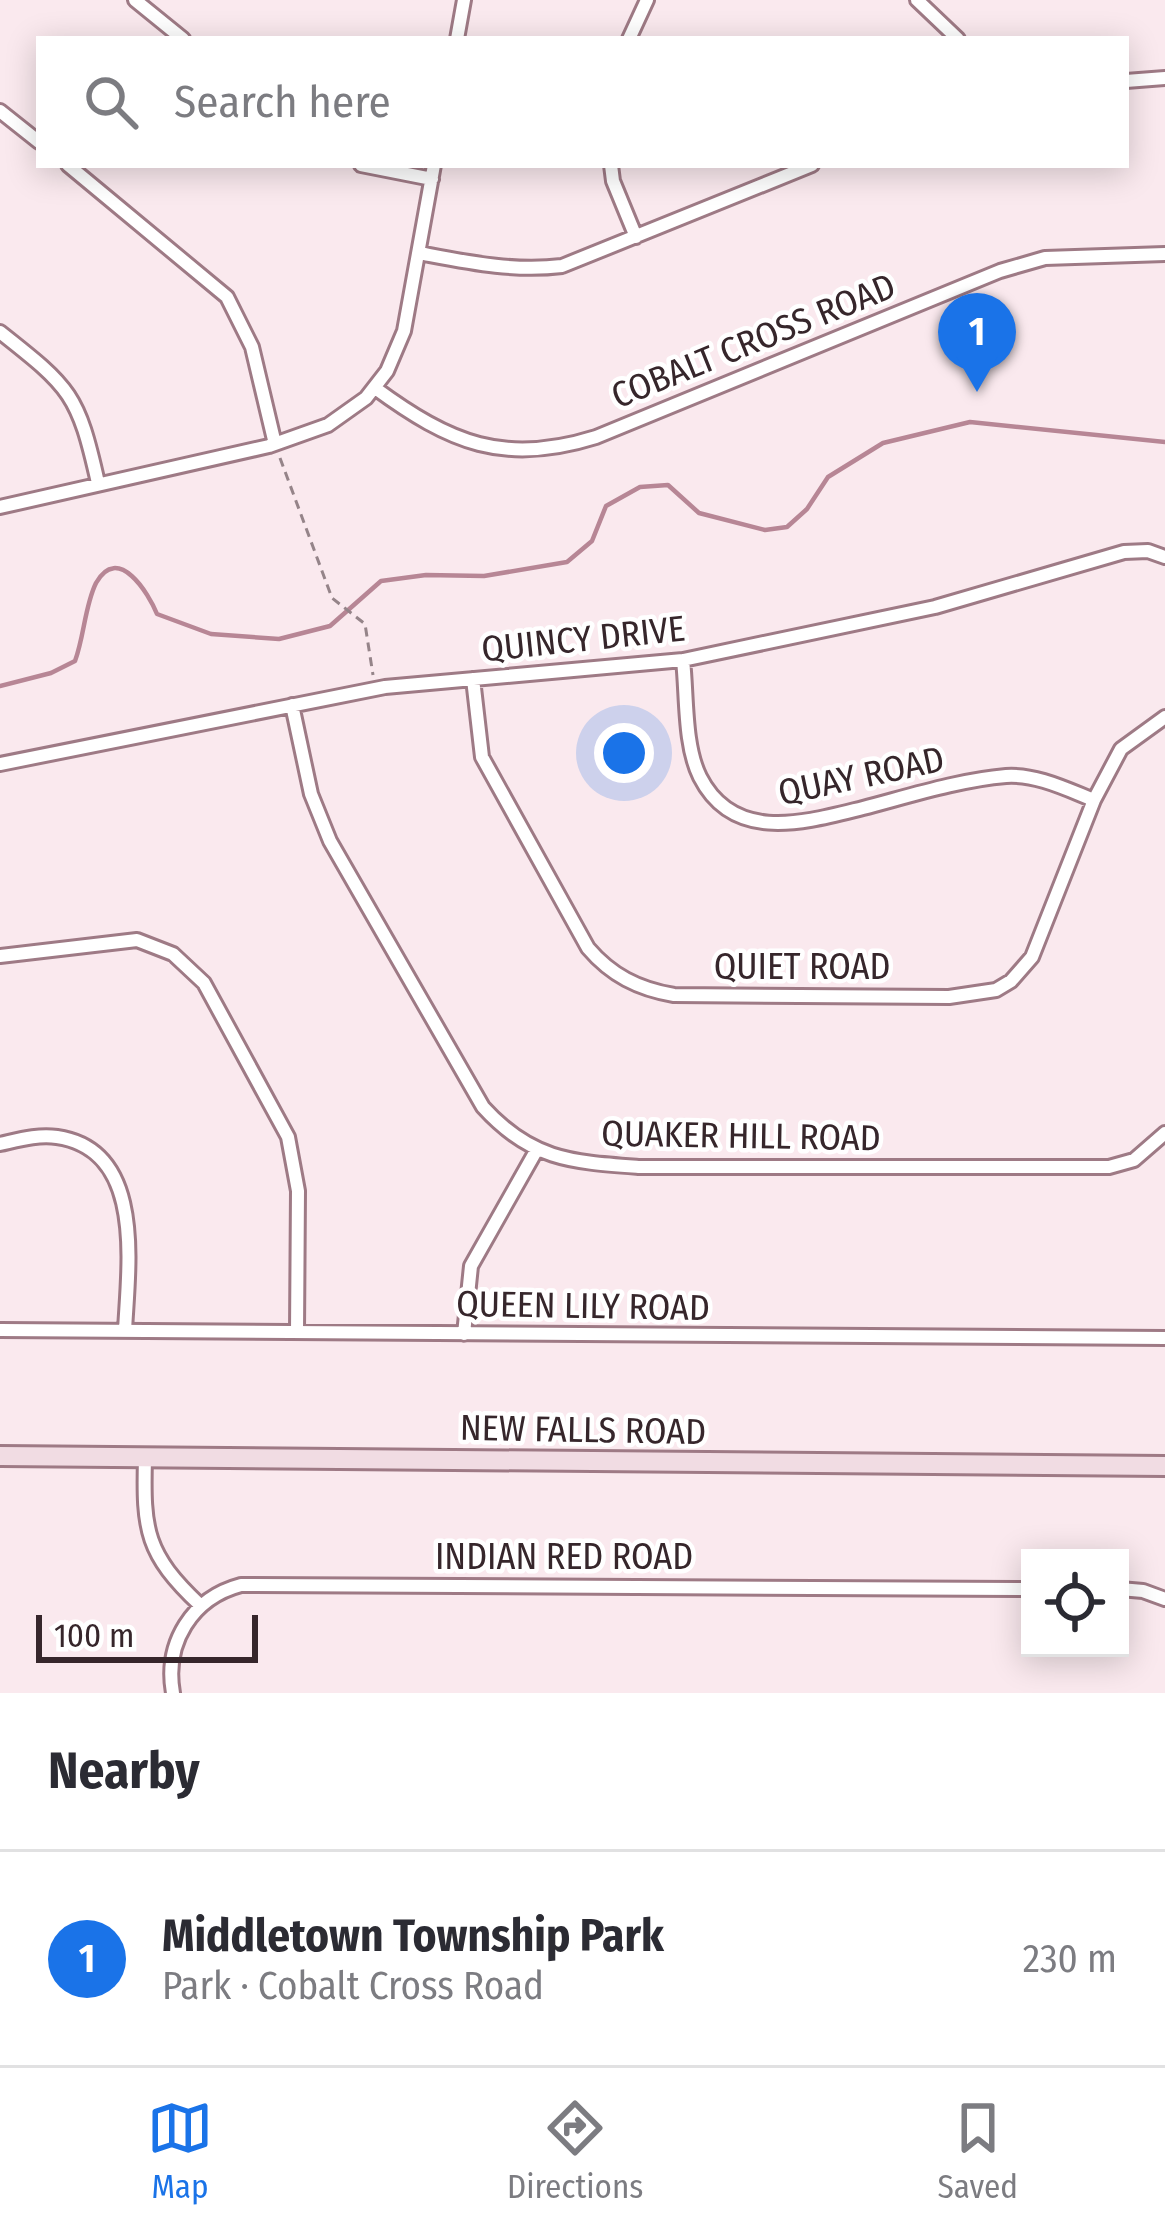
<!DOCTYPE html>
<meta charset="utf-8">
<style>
:root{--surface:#fff;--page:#f2f2f3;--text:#2b2b33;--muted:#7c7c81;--line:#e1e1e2;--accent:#1a73e8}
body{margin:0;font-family:"Fira Sans Condensed",sans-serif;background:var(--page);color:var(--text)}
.controls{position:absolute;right:36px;bottom:36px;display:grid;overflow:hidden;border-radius:0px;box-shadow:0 6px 30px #0003}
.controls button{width:108px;height:108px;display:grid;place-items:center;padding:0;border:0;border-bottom:3px solid var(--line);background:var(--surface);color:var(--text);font:60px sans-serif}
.scale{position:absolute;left:36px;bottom:30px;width:222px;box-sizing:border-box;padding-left:12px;border:6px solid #36262b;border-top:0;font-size:33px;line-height:42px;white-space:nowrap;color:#36262b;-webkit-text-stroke:9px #fff;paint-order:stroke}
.you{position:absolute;left:624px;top:753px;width:42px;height:42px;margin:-30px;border:9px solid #fff;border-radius:50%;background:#1a73e8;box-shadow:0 0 0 18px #1a73e833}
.badge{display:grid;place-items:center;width:78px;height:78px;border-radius:50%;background:var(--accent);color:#fff;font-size:39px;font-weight:700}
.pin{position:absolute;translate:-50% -99px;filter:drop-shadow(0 3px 6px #0008)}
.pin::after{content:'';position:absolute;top:63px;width:42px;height:36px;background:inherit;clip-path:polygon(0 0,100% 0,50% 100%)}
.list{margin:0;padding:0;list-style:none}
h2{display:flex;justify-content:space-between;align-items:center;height:156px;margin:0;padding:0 48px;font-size:51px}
h2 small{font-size:39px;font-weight:400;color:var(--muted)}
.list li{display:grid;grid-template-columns:78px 1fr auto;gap:36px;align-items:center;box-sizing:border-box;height:216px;padding:0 48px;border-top:3px solid var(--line)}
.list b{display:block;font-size:45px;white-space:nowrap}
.list p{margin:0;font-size:39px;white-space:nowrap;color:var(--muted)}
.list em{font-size:39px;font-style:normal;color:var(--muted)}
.icon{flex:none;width:66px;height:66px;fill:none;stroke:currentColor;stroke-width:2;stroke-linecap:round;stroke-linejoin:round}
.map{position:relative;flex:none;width:1165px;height:1693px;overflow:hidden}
.search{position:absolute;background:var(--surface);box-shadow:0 6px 30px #0003;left:36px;right:36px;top:36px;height:132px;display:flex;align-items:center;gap:30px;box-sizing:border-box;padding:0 42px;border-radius:0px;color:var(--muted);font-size:45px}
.sheet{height:372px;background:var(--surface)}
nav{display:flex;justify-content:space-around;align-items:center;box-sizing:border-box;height:168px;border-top:3px solid var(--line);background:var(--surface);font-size:33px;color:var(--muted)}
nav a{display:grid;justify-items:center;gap:6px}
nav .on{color:var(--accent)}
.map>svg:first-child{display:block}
</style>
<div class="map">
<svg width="1165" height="1693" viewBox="0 0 1165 1693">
<rect width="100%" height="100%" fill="#fae9ee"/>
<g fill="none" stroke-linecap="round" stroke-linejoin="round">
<!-- stream -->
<path stroke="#b78695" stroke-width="4.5" d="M0,686L51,673L75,661C84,637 85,605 96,583C118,543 149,594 157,614L211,634L279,639L330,626L381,581L426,575L484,576L567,562L592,541L606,506L640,487L668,485L699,513L765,530L787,527L807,509L828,477L883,443L970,422L1165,442"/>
<!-- minor casing -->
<g stroke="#9e7a85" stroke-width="18">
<path id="minor" d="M135,0L183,39
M917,0L958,39
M457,39L464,0
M629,39L647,0
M1126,81L1165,78
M0,111L39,142
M68,165L227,297L252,347L275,444
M361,165L432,179
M611,165L613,181L636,237
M419,253C467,262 513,272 562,266L812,165
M0,332C71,388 78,394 98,483
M375,388C450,443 504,466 596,437L1000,271L1045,258L1165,254
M0,507L269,446L328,425L366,398L387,371L404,331L434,165
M683,660C687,696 684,745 700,777C734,844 806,822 863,808C909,796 959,780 1006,776C1036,774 1066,789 1094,800
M473,679L482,757L588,948C611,975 638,989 674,995L949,997L996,990L1011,981L1032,957L1094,800L1121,749L1165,717
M292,705L311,794L330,841L483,1107C531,1160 571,1162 640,1167H1109L1134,1160L1165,1133
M0,764L385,687L683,660L935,607L1124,552L1148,551L1165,557
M0,956L137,940L173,954L204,983L288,1137L298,1191L297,1332
M0,1144C18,1140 38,1134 57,1137C146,1150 128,1267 125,1331
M0,1330L1165,1338
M464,1334L471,1266L536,1151
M145,1458C143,1531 146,1554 200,1605
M1120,1589L1143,1591L1165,1599
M173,1693C164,1643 192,1598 241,1585L1030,1589"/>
</g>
<!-- secondary casing -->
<g stroke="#9e7a85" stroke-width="24">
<path id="secondary" d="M0,1456L1165,1466"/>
</g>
<!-- path -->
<path stroke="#958489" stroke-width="3" stroke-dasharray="9 6" stroke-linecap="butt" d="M280,458L332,598L365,624L373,675"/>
<!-- minor -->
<use href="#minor" stroke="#fff" stroke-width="12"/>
<!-- secondary -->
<use href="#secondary" stroke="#f1dce3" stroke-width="18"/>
</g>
<g text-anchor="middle" stroke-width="9" stroke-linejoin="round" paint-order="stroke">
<!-- street labels -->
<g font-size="36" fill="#36262b" stroke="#fff">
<text transform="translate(753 340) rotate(-22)" y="13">COBALT CROSS ROAD</text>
<text transform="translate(583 638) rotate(-6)" y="13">QUINCY DRIVE</text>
<text transform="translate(861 775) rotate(-12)" y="13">QUAY ROAD</text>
<text x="802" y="979">QUIET ROAD</text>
<text transform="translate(741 1135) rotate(1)" y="13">QUAKER HILL ROAD</text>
<text transform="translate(583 1305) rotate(1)" y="13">QUEEN LILY ROAD</text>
<text transform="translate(583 1429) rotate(1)" y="13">NEW FALLS ROAD</text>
<text x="564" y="1569">INDIAN RED ROAD</text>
</g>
</g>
</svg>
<div class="controls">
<button><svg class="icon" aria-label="locate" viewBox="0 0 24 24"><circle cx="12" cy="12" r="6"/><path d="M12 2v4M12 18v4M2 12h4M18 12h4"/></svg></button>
</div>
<div class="scale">100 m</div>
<div class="you"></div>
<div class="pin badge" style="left:977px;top:392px">1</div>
<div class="search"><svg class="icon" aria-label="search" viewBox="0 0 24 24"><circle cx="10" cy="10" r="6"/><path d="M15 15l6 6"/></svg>Search here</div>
</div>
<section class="sheet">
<h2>Nearby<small></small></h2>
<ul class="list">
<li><span class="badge">1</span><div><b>Middletown Township Park</b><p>Park · Cobalt Cross Road</p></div><em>230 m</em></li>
</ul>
</section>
<nav>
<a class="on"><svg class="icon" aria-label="map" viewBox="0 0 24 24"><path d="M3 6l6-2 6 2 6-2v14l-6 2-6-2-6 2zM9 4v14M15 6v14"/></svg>Map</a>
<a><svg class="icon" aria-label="directions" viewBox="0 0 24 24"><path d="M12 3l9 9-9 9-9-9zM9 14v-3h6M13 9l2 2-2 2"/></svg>Directions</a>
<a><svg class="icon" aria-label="saved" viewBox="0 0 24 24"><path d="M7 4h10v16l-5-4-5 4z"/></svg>Saved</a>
</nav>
